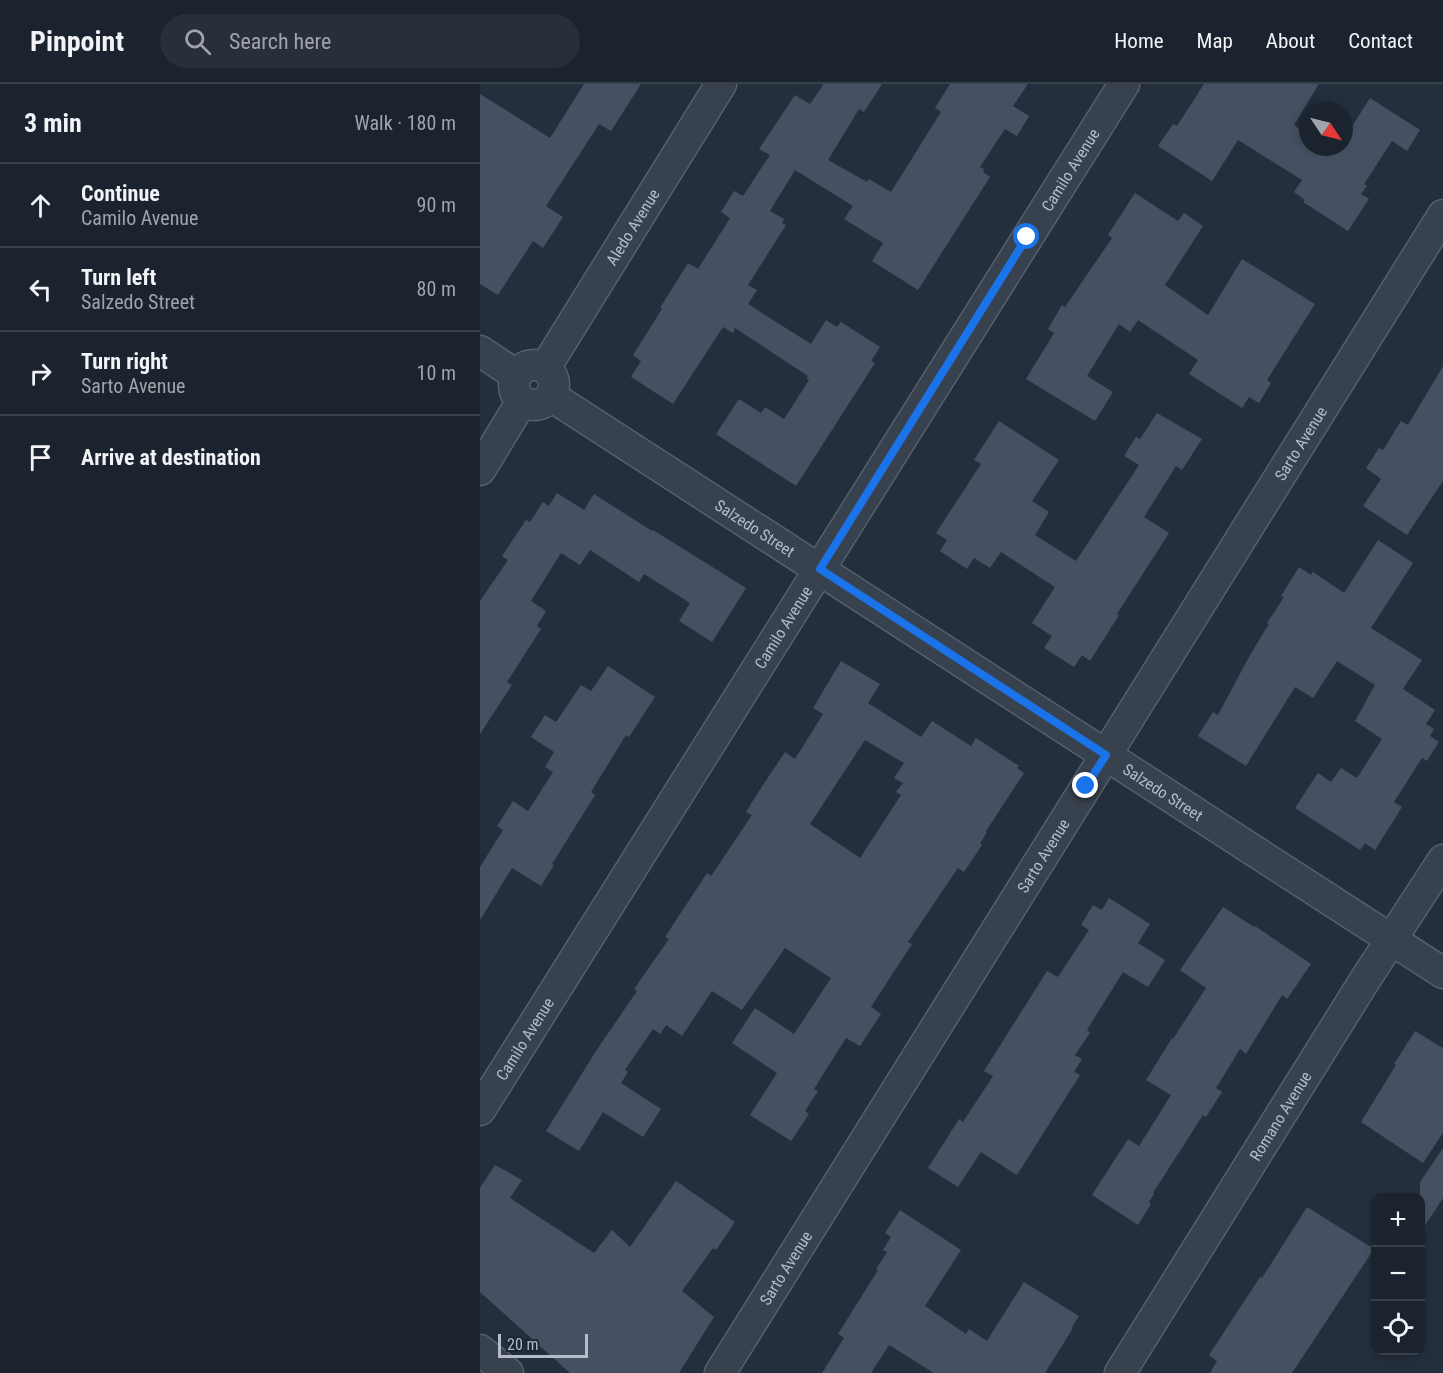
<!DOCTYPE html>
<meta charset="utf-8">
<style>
:root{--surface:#1b232e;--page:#282f3a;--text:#f1f3f6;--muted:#a0a4aa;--line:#39404a}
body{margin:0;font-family:"Roboto Condensed",sans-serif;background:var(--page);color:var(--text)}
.controls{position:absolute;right:18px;bottom:18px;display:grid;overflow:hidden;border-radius:12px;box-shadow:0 3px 9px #0003}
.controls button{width:54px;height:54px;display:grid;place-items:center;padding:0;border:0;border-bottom:2px solid var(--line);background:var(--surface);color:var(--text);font:30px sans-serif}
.compass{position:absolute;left:819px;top:18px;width:54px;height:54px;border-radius:50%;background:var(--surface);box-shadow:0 3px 9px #0003;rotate:125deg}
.scale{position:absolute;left:18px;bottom:15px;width:90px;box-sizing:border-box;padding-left:6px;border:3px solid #b4bcc9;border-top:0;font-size:16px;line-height:21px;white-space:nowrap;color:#b4bcc9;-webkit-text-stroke:4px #1d2633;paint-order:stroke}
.stop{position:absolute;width:18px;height:18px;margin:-14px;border:4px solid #1a73e8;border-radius:50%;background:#fff}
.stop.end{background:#1a73e8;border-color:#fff;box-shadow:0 2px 6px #0008}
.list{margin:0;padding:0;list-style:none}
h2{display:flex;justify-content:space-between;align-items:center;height:78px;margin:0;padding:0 24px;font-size:26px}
h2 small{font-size:20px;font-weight:400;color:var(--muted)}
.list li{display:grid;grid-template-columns:39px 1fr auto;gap:18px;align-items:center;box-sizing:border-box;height:84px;padding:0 24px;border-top:2px solid var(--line)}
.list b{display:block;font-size:22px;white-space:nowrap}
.list p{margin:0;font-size:20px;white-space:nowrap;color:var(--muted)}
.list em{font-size:20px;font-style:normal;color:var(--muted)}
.icon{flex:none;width:33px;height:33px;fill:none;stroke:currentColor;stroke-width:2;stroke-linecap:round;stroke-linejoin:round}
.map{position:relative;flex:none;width:963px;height:1289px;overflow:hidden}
header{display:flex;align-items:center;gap:36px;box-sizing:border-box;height:84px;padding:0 30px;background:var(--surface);border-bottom:2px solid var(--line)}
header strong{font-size:28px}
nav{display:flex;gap:33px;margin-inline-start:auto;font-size:21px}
.search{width:420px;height:54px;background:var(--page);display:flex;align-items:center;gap:15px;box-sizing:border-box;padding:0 21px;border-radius:33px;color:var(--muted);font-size:22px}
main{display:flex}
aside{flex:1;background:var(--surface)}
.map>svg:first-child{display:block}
</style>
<header>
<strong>Pinpoint</strong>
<div class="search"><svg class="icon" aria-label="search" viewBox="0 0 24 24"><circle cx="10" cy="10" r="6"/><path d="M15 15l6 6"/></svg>Search here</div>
<nav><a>Home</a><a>Map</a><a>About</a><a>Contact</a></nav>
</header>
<main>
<aside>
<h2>3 min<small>Walk · 180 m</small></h2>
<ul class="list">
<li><svg class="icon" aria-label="ahead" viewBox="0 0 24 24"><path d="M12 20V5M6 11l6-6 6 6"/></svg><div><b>Continue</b><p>Camilo Avenue</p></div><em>90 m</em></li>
<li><svg class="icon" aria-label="left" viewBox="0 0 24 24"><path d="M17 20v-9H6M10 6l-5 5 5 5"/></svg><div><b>Turn left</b><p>Salzedo Street</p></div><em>80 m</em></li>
<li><svg class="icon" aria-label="right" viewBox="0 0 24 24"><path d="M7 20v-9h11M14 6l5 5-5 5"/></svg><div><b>Turn right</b><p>Sarto Avenue</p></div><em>10 m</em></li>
<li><svg class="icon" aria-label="arrive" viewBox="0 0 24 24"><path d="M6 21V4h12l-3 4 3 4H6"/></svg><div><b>Arrive at destination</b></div></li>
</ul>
</aside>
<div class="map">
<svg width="963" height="1289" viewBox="0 0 963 1289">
<rect width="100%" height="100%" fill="#242f3e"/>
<!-- building -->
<path fill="#455162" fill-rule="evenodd" d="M104,0H161L131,47L119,40L66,122L83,133L63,164L53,157L18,211L0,200V10L70,54Z
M341,0H402L384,28L379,25L348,76L387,98L389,95L411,108L461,28L455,24L470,0H548L533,22L549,32L537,52L525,45L500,83L504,85L503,88L510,93L438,206L392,177L403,159L364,135L373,122L315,86L290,127L304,135L302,139L306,141L268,201L277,206L268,220L331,260L346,236L357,243L361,238L400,263L391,277L395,279L316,402L236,350L259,315L281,329L285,323L304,335L329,296L326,294L328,292L255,244L253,249L243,243L193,320L151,293L161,277L153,271L182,225L180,224L208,179L218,185L250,134L241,128L254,107L263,112L290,71L279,65L315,11L330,20L343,1Z
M724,0H839L814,41L828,51V63H847L855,68L859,63H864V55L890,14L940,46L927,67L912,57L884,100L887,102L881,110L889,115L868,147L823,118L825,116L814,108L822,96L758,56L732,97L678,62L693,40L697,42Z
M655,109L698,137L704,129L723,142L685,201L728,231L762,175L835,220L787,296L791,299L779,319L769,313L762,324L709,290L718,276L658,236L650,248L639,240L607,292L633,308L615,337L546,295L574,249L568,245L582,221L585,223L632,154L628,151Z
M963,282V397L927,451L883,422L901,395L886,384L899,364L903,366L921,337L928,341Z
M677,329L722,355L702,386L696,382L664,433L689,449L637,530L639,531L610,577L602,571L594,583L564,564L572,552L552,539L575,503L521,468L510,484L494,474L487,485L460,467L467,456L456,449L501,380L494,376L519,337L579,376L552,417L569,428L555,451L596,477L659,381L644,372L656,353L660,355Z
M77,409L104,426L114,410L172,447L173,446L266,504L232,558L199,537L210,519L164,490L159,498L110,466L100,481L81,469L51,517L66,527L57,542L61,545L27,598L32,601L0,650V517L28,476L22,472L46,436L50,438L63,418L69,422Z
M898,456L933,479L891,544L942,576L923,605L955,626L946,640L954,645L950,652L959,658L947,677L942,674L914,718L922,723L895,766L885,759L880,766L815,724L838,689L851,698L861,684L877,694L902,655L875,637L895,601L857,577L833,614L815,603L766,682L718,652L733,628L738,631L770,571L789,540L787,539L804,513L801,512L819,483L831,491L833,488L864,509Z
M361,577L400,600L388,619L441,653L452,637L491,662L496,654L539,682L537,684L544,689L506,747L507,748L500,760L502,761L484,788L478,784L428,858L432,860L391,923L401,930L380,962L366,954L334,1005L338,1007L325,1027L329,1030L311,1057L270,1031L297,989L252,959L275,924L314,950L351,894L305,864L262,926L232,907L202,952L186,941L180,950L173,945L145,986L148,988L141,999L181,1025L163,1053L123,1028L99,1067L66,1047L116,967L157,907L154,905L189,855L185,853L227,789L231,792L272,731L266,728L279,707L305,668L315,675L343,630L333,624ZM385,656L424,679L414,694L423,699L416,708L421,711L380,774L330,740Z
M128,582L175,613L149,653L146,651L111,708L115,711L72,780L74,781L61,802L32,784L0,836V783L23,746L17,742L33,717L48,727L73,688L65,683L74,668L51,653L65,631L76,638L101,601L111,607Z
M629,814L670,840L658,859L685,876L668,903L643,888L607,946L610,949L595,971L602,975L594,988L600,991L537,1091L501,1068L478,1103L448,1084L479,1035L483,1038L513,992L504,987L567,887L578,893L609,846L601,841L613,821L622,826Z
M743,823L774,843L775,842L831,880L807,915L802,911L766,970L760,965L736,1004L742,1008L726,1033L723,1031L673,1109L674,1110L669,1118L671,1120L658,1141L612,1111L648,1055L659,1062L691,1011L666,996L692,954L693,955L726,904L700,886Z
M935,947L963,964V1049L943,1079L881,1038L916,981L914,980Z
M963,1064V1114L940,1149V1098Z
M15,1081L42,1096L30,1114L114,1169L132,1146L150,1163L196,1097L255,1138L236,1166L233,1164L202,1207L234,1233L199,1289H90L0,1208V1104Z
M827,1123L894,1165L812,1289H730L737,1277L729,1271L780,1193L782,1194Z
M420,1126L481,1166L445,1222L486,1250L489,1245L507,1257L544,1198L599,1232L592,1243L593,1244L565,1289H454L409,1261L391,1289H342L364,1254L358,1250L398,1186L396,1185L407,1168L403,1166L411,1153L405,1149Z"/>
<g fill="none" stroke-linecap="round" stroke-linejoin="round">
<!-- minor casing -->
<g stroke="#565f6c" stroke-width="33">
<g id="minor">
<path d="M0,267L36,291"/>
<circle cx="54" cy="301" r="20"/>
<path id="s1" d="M65,284L241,0"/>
<path id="s2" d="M71,312L963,889"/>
<path d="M0,386L42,317"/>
<path id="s3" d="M0,1026L644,0"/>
<path d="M0,1266L28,1289"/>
<path id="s4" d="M240,1289L963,131"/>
<path id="s5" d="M640,1289L883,899L963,776"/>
</g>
</g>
<!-- minor -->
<use href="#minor" stroke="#38414e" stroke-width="30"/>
</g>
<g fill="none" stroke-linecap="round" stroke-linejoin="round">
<!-- route -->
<path stroke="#1a73e8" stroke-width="8" d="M547,153L340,485L626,671L606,702"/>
</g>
<g text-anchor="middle" stroke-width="4.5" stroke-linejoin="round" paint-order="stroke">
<!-- street labels -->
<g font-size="16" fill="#b4bcc9" stroke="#1d2633">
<text dy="6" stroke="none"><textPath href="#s3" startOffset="1110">Camilo Avenue</textPath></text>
<text dy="6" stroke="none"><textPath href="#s1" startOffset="166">Aledo Avenue</textPath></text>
<text dy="6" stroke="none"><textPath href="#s4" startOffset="1096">Sarto Avenue</textPath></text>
<text dy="6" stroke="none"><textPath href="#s2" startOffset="243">Salzedo Street</textPath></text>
<text dy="6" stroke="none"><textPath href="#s3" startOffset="570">Camilo Avenue</textPath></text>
<text dy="6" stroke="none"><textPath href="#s2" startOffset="729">Salzedo Street</textPath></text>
<text dy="6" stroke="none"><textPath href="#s4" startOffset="610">Sarto Avenue</textPath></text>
<text dy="6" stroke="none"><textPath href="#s3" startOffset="84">Camilo Avenue</textPath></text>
<text dy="6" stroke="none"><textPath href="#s5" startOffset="303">Romano Avenue</textPath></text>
<text dy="6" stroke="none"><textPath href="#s4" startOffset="124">Sarto Avenue</textPath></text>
</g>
</g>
</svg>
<div class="controls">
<button>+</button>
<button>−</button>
<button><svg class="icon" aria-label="locate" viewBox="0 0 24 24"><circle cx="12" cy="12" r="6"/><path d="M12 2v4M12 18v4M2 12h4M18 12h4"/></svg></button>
</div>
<svg class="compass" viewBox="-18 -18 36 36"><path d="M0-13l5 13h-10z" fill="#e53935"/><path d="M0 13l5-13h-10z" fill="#a0a4aa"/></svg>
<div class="scale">20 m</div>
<div class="stop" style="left:547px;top:153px"></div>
<div class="stop end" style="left:606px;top:702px"></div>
</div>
</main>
